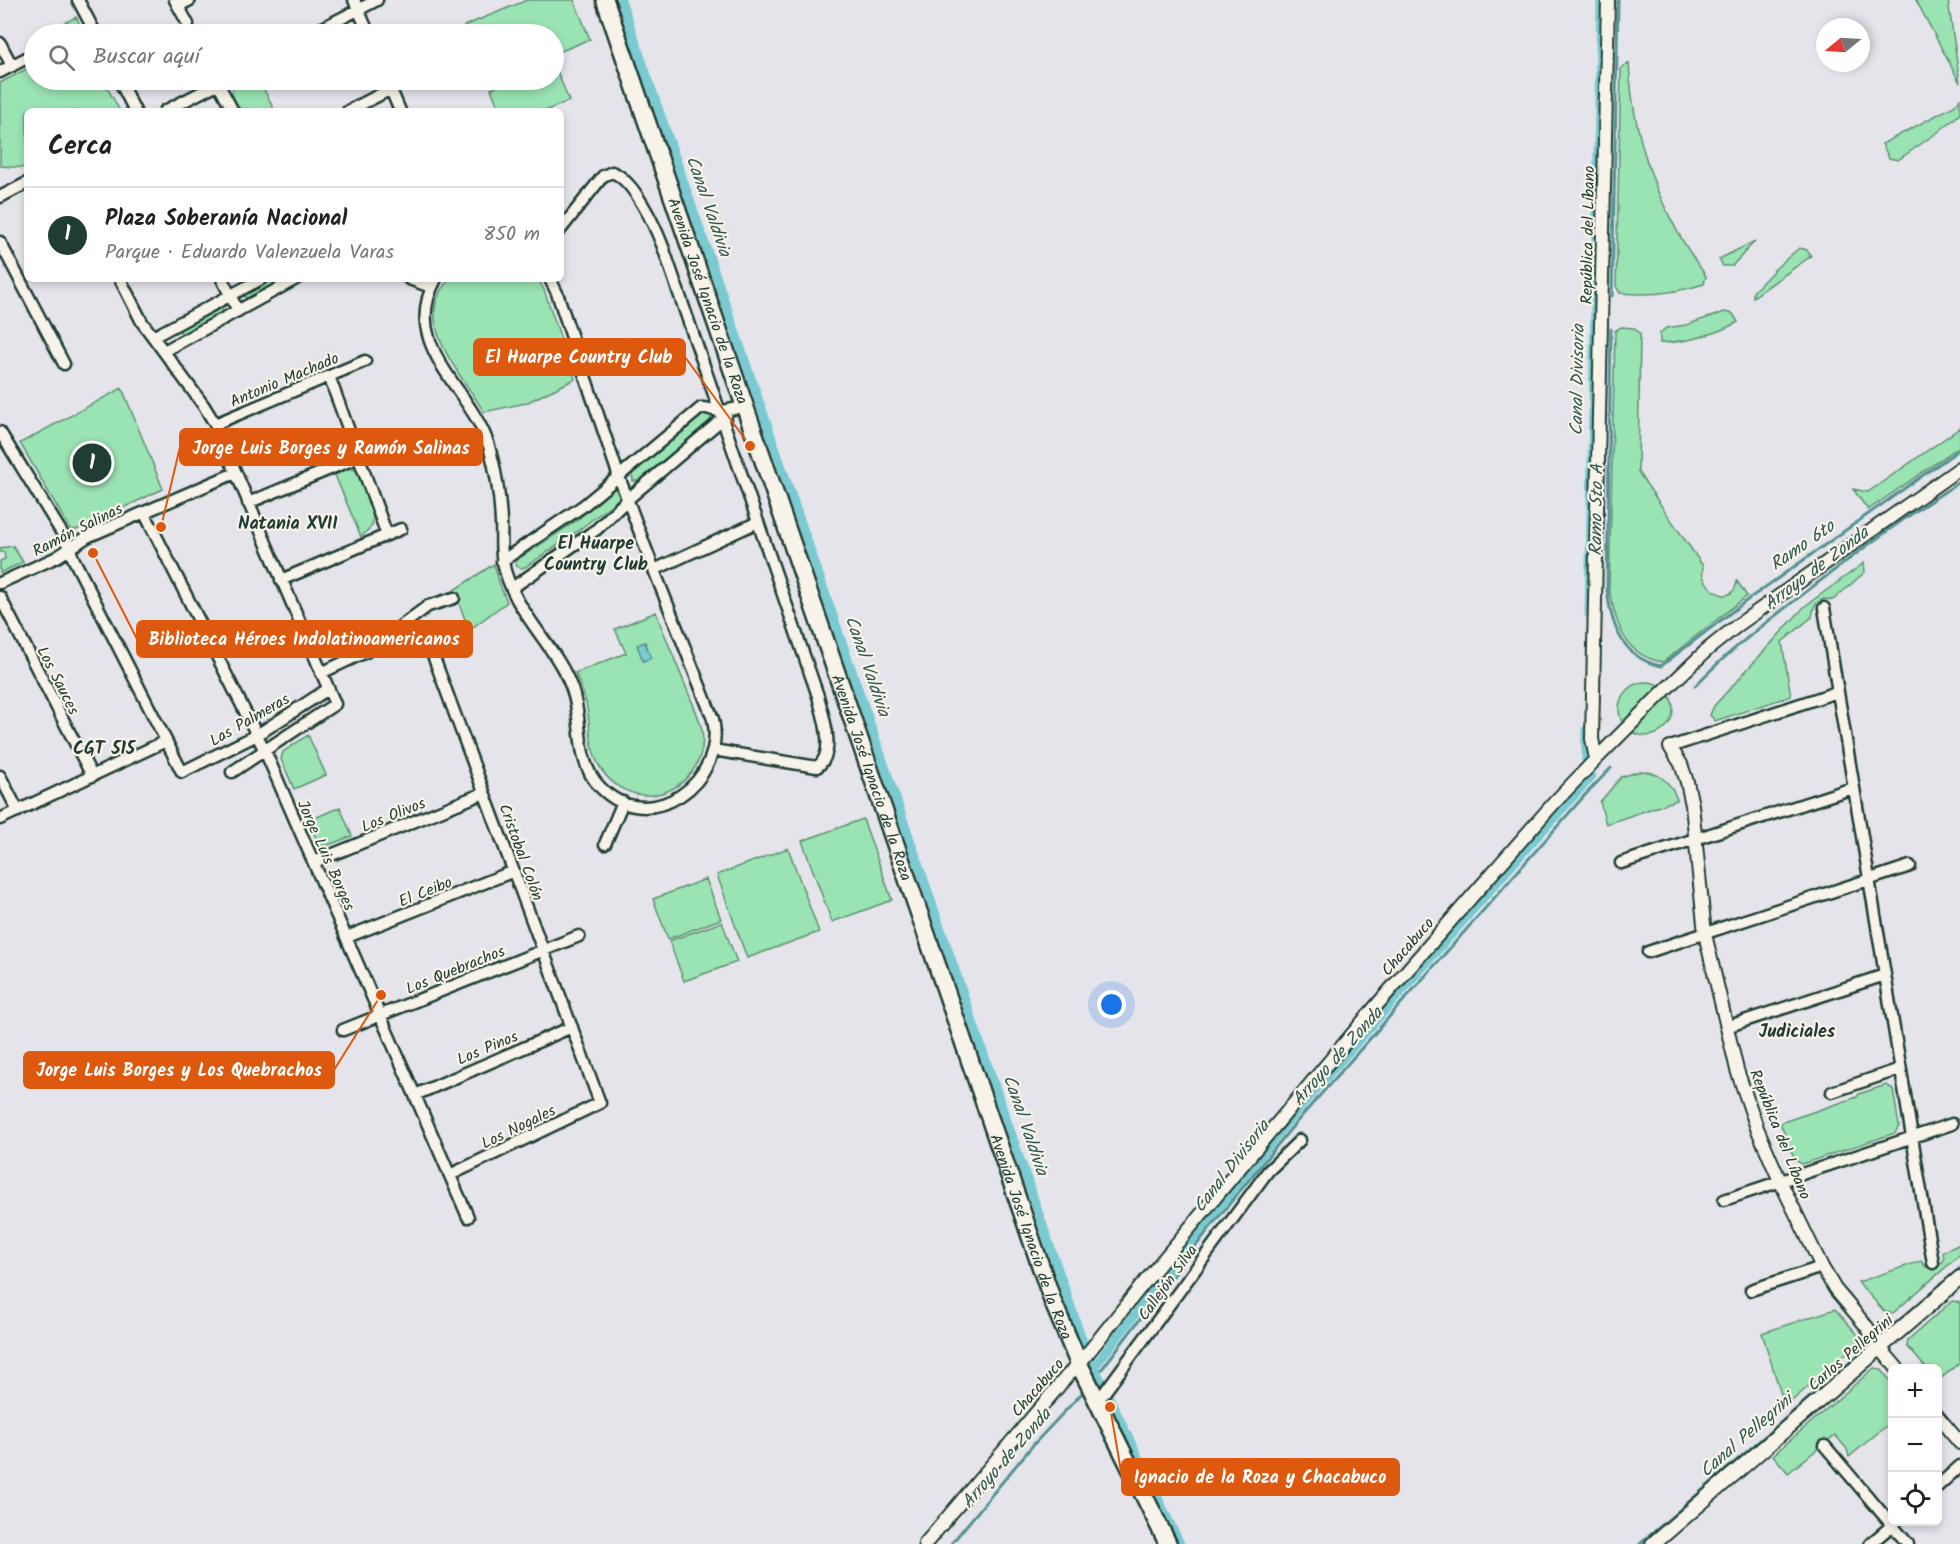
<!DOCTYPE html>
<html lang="es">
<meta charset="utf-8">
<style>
:root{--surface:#fff;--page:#f6f6f6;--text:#222;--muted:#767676;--line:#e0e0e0;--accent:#1f3d34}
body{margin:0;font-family:Kalam,sans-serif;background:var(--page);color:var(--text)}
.controls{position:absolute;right:18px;bottom:18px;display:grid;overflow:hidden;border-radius:9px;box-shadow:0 3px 9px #0003}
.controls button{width:54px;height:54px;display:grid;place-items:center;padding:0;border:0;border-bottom:2px solid var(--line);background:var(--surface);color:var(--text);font:30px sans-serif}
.compass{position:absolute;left:1816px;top:18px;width:54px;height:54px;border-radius:50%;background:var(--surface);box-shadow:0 3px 9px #0003;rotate:252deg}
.you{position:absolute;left:1112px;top:1005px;width:21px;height:21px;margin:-15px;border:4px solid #fff;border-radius:50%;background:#1a73e8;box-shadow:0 0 0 9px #1a73e833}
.badge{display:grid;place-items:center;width:39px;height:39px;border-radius:50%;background:var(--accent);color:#fff;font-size:20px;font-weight:700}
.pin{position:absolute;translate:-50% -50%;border:3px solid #fff;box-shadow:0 2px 6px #0006}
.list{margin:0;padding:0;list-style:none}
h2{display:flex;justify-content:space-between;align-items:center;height:78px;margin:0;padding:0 24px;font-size:26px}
h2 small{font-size:20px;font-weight:400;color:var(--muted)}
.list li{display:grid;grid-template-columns:39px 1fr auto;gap:18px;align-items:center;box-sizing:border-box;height:96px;padding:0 24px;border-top:2px solid var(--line)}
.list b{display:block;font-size:22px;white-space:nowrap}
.list p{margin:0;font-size:20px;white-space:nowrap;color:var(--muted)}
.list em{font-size:20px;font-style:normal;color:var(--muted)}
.icon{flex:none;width:33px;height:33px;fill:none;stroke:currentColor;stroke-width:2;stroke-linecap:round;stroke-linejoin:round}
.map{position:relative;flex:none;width:1960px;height:1544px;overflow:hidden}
.search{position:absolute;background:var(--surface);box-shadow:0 3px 9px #0003;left:24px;top:24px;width:540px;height:66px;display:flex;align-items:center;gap:15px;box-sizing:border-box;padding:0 21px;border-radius:33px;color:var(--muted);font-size:22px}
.panel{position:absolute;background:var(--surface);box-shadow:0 3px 9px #0003;left:24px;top:108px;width:540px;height:174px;border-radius:9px}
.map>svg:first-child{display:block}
</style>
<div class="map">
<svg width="1960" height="1544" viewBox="0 0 1960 1544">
<rect width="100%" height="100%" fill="#e5e4eb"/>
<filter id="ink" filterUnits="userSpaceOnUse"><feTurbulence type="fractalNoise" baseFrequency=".0167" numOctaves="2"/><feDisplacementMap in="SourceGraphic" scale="12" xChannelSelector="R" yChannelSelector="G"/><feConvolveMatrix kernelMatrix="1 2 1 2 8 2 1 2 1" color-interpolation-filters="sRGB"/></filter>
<g filter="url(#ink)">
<!-- green -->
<path fill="#9ae3b2" stroke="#5c9073" stroke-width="1.5" d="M527,0H574L590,39L554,54V34H468L464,26Z
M1916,0H1948L1960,83Z
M76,17L85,34H42Z
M554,63L569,101L545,111H500L491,89L513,80H554Z
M1629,63C1633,141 1660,213 1706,276L1704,284C1676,293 1650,296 1620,293L1616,286L1621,68Z
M34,65V80H103L120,111H27V168L0,166V83Z
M245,80H259L275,111H240L231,94L235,85Z
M1960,99V114L1938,132L1898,160L1889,158L1882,144L1954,106Z
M1755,241L1732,266H1723L1719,259Z
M1799,248L1807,250L1811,256L1753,297V292L1776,268Z
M272,279H286L249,299L245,297L246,293Z
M450,279H538L544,290L575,379L526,403L484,412C463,375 408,320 450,279Z
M217,307L221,308L222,314L185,334L180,333L181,327Z
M1725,312L1733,314L1738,322C1714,335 1688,342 1660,343V333L1666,328L1686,325Z
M1621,327L1634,328L1640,334L1638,472L1703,566C1703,570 1702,573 1703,576C1709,593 1733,606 1737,581L1747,596L1663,662C1624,656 1616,624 1609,589L1615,331Z
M122,388L163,489L76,530L70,529L20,443Z
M705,412L710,414L711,419L709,422L639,481H633L632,474Z
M1960,428V446L1868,510L1853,489L1868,492Z
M349,468L357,471L373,514L372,526L361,537L335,475Z
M617,488L621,497L570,537L525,567L521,568L516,566V562L518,559L576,521L612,490Z
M13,546L23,562L0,573V561L5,559L4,552H0V548Z
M1864,563L1865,572L1833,600L1824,599L1818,602L1814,607L1812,617L1782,642L1791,696L1715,721L1710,715L1714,706L1805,606Z
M494,564L500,585L507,602L469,630L454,590Z
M656,612C666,639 677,665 688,692C693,705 700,718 702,731C707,763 683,791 652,795C632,797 612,786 601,769C589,750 591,729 587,708C585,696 580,684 575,673L626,653L615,629Z
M1619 709a27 27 0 1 1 54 0a27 27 0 1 1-54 0Z
M308,735L326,775L294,789L281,759L283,752Z
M1641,771C1659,772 1672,783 1677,800L1606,824L1600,802L1621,777Z
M340,807L352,836L326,846L319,844L308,821Z
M863,819L892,900L832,922L802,841Z
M788,848L819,932L747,958L717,875Z
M706,879L721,919L668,939L653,899Z
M722,922L737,962L684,981L669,941Z
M1886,1085L1893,1089L1899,1126L1895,1133L1802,1164L1795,1160L1780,1123L1857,1097L1859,1094Z
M1960,1244V1255L1893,1313L1885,1312L1858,1282L1921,1261L1926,1267L1936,1268L1944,1260L1943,1252Z
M1952,1301L1958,1302L1960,1304V1362L1938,1381V1368H1926L1907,1346L1908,1340Z
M1835,1309L1858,1335V1343L1785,1407L1762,1333Z
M1874,1368L1881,1369L1892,1383V1421L1849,1457L1847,1449L1835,1435L1788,1473L1773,1455Z"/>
<!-- water -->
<path fill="#79cad1" stroke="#559292" stroke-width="1.5" d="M645,642L651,658L643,661L637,645Z"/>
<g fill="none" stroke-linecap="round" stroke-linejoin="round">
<!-- stream -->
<path stroke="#559292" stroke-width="3" d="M1612,296L1618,0
M1611,329L1607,589C1611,625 1622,658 1661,666L1750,598L1960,449
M1695,686C1730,649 1771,619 1811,588C1859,551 1908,514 1960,482
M1895,1324L1960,1268
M1098,1374L1208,1230L1292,1127L1585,795L1611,768
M951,1544L1033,1445L1084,1391
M1640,1544L1869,1346"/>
<!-- canal -->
<path stroke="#79cad1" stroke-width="9" d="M621,0L1083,1342
M1589,614L1601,0
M1586,760V730
M1092,1362L1180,1544
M1094,1367L1191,1242L1289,1120L1533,841L1592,776"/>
<!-- minor casing -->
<g stroke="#1f3d34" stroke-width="15">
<path id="minor" d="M78,0L96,34
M175,0L188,24
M354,0L369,34
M178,6L190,0
M311,34L377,0
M0,43L12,66
M0,72L34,54
M119,80L135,111
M387,80L400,111
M218,83L233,111
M165,111L225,80
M348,111L391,89
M0,197L27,183
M561,229L603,176L612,172C634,180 655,226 663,247L818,696C823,716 837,753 817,767L713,750
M0,242L64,364
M120,279L142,322L204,406L215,424L335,704L232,772
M222,279L238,311
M409,279L431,287
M436,279C399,345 470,387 489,446C496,471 500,496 501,522C502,535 500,550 503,562C512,611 556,644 572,689C584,721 574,761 600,787C649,838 727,782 713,719L654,570L619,477L557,293L550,279
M153,337L261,279
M164,351L296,279
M329,376L387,535
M215,424L365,361
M0,432L65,538L74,560L182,772L257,735L328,689
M248,503L359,457
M144,512L265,751L468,1217
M502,561L583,506L701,408C708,407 713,411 720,411C728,411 737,408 745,406
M654,570L758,522
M281,580L401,529
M0,583L57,557L87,537L235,473
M512,588L597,529L628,499L726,416
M0,597L92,776
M1824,608L1933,1263
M398,628L425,641L431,650L600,1103L450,1175
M321,673L366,652L428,606L454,598
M1670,747L1837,692
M0,776L18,811
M0,819L166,741
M605,844L623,802
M314,862L484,793
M1621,863L1853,788
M347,937L514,871
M1648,952L1910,866
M1726,1027L1885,975
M343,1030L579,936
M1832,1092L1900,1069
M415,1095L572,1027
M1724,1200L1952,1124
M1751,1290L1822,1267
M1098,1401L1268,1171L1300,1140
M1825,1446L1908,1544
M1938,1486L1960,1466
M1870,1544L1896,1522"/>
</g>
<!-- tertiary casing -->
<g stroke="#1f3d34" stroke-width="16">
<path id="tertiary" d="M1670,747L1681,764L1687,782L1692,805L1705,934L1737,1070L1757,1128L1780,1181L1822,1267L1835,1289L1867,1327L1880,1348L1897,1368
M1596,759L1592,739L1608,0
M1938,1417L1960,1443
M925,1544L1068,1375L1079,1364L1143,1284L1269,1133L1376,1006L1554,803L1596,759L1665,690L1708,649L1738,625L1960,468"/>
</g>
<!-- secondary casing -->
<g stroke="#1f3d34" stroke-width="18">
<path id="secondary" d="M1653,1544L1960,1278"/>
</g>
<!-- primary casing -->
<g stroke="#1f3d34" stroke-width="21">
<g id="primary">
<path id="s1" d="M605,0L1053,1302L1079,1364L1168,1544"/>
</g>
</g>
<!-- minor -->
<use href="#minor" stroke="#f7f3e8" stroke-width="10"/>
<!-- tertiary -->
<use href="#tertiary" stroke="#f7f3e8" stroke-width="12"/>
<!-- secondary -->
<use href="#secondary" stroke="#f7f3e8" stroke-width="14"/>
<!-- primary -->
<use href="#primary" stroke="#f7f3e8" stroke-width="16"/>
</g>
</g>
<g text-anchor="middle" stroke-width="4.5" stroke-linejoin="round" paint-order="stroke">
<!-- street labels -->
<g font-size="16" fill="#1f3d34" stroke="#f7f3e8">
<text transform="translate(1587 235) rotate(-89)" y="6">República del Líbano</text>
<text dy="6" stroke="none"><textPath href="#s1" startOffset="318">Avenida José Ignacio de la Roza</textPath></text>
<text transform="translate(284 379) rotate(-23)" y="6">Antonio Machado</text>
<text transform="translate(77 529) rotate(-27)" y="6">Ramón Salinas</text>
<text transform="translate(59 680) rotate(63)" y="6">Los Sauces</text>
<text transform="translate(249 719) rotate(-30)" y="6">Las Palmeras</text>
<text dy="6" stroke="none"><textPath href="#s1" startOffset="822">Avenida José Ignacio de la Roza</textPath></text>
<text transform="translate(393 814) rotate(-22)" y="6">Los Olivos</text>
<text transform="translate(522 852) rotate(70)" y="6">Cristobal Colón</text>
<text transform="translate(327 855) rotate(66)" y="6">Jorge Luis Borges</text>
<text transform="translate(425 891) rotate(-22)" y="6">El Ceibo</text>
<text transform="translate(1407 946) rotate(-49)" y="6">Chacabuco</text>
<text transform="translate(455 969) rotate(-22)" y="6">Los Quebrachos</text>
<text transform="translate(487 1047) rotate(-23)" y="6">Los Pinos</text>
<text transform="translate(518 1126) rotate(-26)" y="6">Los Nogales</text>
<text transform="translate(1781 1134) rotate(68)" y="6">República del Líbano</text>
<text dy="6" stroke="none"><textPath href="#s1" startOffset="1308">Avenida José Ignacio de la Roza</textPath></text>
<text transform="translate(1167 1282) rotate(-54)" y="6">Callejón Silva</text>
<text transform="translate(1850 1352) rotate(-41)" y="6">Carlos Pellegrini</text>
<text transform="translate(1037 1387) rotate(-49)" y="6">Chacabuco</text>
</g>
<!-- water labels -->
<g font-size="18" font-style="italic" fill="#315953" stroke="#f7f3e8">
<text transform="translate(709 206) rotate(71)" y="6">Canal Valdivia</text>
<text transform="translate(1577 380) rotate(-89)" y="6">Canal Divisoria</text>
<text transform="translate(1596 510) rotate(-89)" y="6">Ramo 5to A</text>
<text transform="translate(1802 545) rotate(-35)" y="6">Ramo 6to</text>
<text transform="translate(1816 568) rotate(-37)" y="6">Arroyo de Zonda</text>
<text transform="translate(868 666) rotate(71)" y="6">Canal Valdivia</text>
<text transform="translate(1337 1056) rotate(-48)" y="6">Arroyo de Zonda</text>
<text transform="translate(1026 1125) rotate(71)" y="6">Canal Valdivia</text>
<text transform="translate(1231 1166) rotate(-52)" y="6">Canal Divisoria</text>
<text transform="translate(1746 1435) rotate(-41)" y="6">Canal Pellegrini</text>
<text transform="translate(1006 1458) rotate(-49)" y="6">Arroyo de Zonda</text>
</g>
<!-- neighbourhood labels -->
<g font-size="18" font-weight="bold" fill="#1f3d34" stroke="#f7f3e8">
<text x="288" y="529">Natania XVII</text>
<text x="596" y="549">El Huarpe<tspan x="596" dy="21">Country Club</tspan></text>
<text x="104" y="754">CGT 515</text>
<text x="1797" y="1037">Judiciales</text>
</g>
</g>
<!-- callouts -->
<path fill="none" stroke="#de580e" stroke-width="2" d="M750 446L685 357M161 527L180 447M93 553L137 639M381 995L334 1070M1110 1407L1122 1477"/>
<g fill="#de580e" stroke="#f7f3e8" stroke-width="2">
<circle cx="750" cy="446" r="6"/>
<circle cx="161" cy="527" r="6"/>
<circle cx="93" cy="553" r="6"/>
<circle cx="381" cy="995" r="6"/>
<circle cx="1110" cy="1407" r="6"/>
</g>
<g fill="#de580e" stroke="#de580e" stroke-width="2">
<rect x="474" y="339" width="211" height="36" rx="6"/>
<rect x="180" y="429" width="302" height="36" rx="6"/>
<rect x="137" y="621" width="335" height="36" rx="6"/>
<rect x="24" y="1052" width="310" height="36" rx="6"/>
<rect x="1122" y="1459" width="277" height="36" rx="6"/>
</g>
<g font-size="18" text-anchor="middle" font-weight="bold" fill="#fff">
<text x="579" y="363">El Huarpe Country Club</text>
<text x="331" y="454">Jorge Luis Borges y Ramón Salinas</text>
<text x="304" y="645">Biblioteca Héroes Indolatinoamericanos</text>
<text x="179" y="1076">Jorge Luis Borges y Los Quebrachos</text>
<text x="1260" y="1483">Ignacio de la Roza y Chacabuco</text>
</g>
</svg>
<div class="controls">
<button>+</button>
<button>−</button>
<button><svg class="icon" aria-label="locate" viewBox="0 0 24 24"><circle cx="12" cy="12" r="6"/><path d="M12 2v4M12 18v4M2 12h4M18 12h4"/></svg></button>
</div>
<svg class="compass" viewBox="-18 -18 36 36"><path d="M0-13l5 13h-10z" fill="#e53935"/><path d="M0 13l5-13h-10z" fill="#767676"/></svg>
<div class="you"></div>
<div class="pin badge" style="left:92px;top:463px">1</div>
<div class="search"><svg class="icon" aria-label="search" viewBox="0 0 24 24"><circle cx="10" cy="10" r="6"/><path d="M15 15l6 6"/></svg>Buscar aquí</div>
<section class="panel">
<h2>Cerca<small></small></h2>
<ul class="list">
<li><span class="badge">1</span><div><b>Plaza Soberanía Nacional</b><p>Parque · Eduardo Valenzuela Varas</p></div><em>850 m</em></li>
</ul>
</section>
</div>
